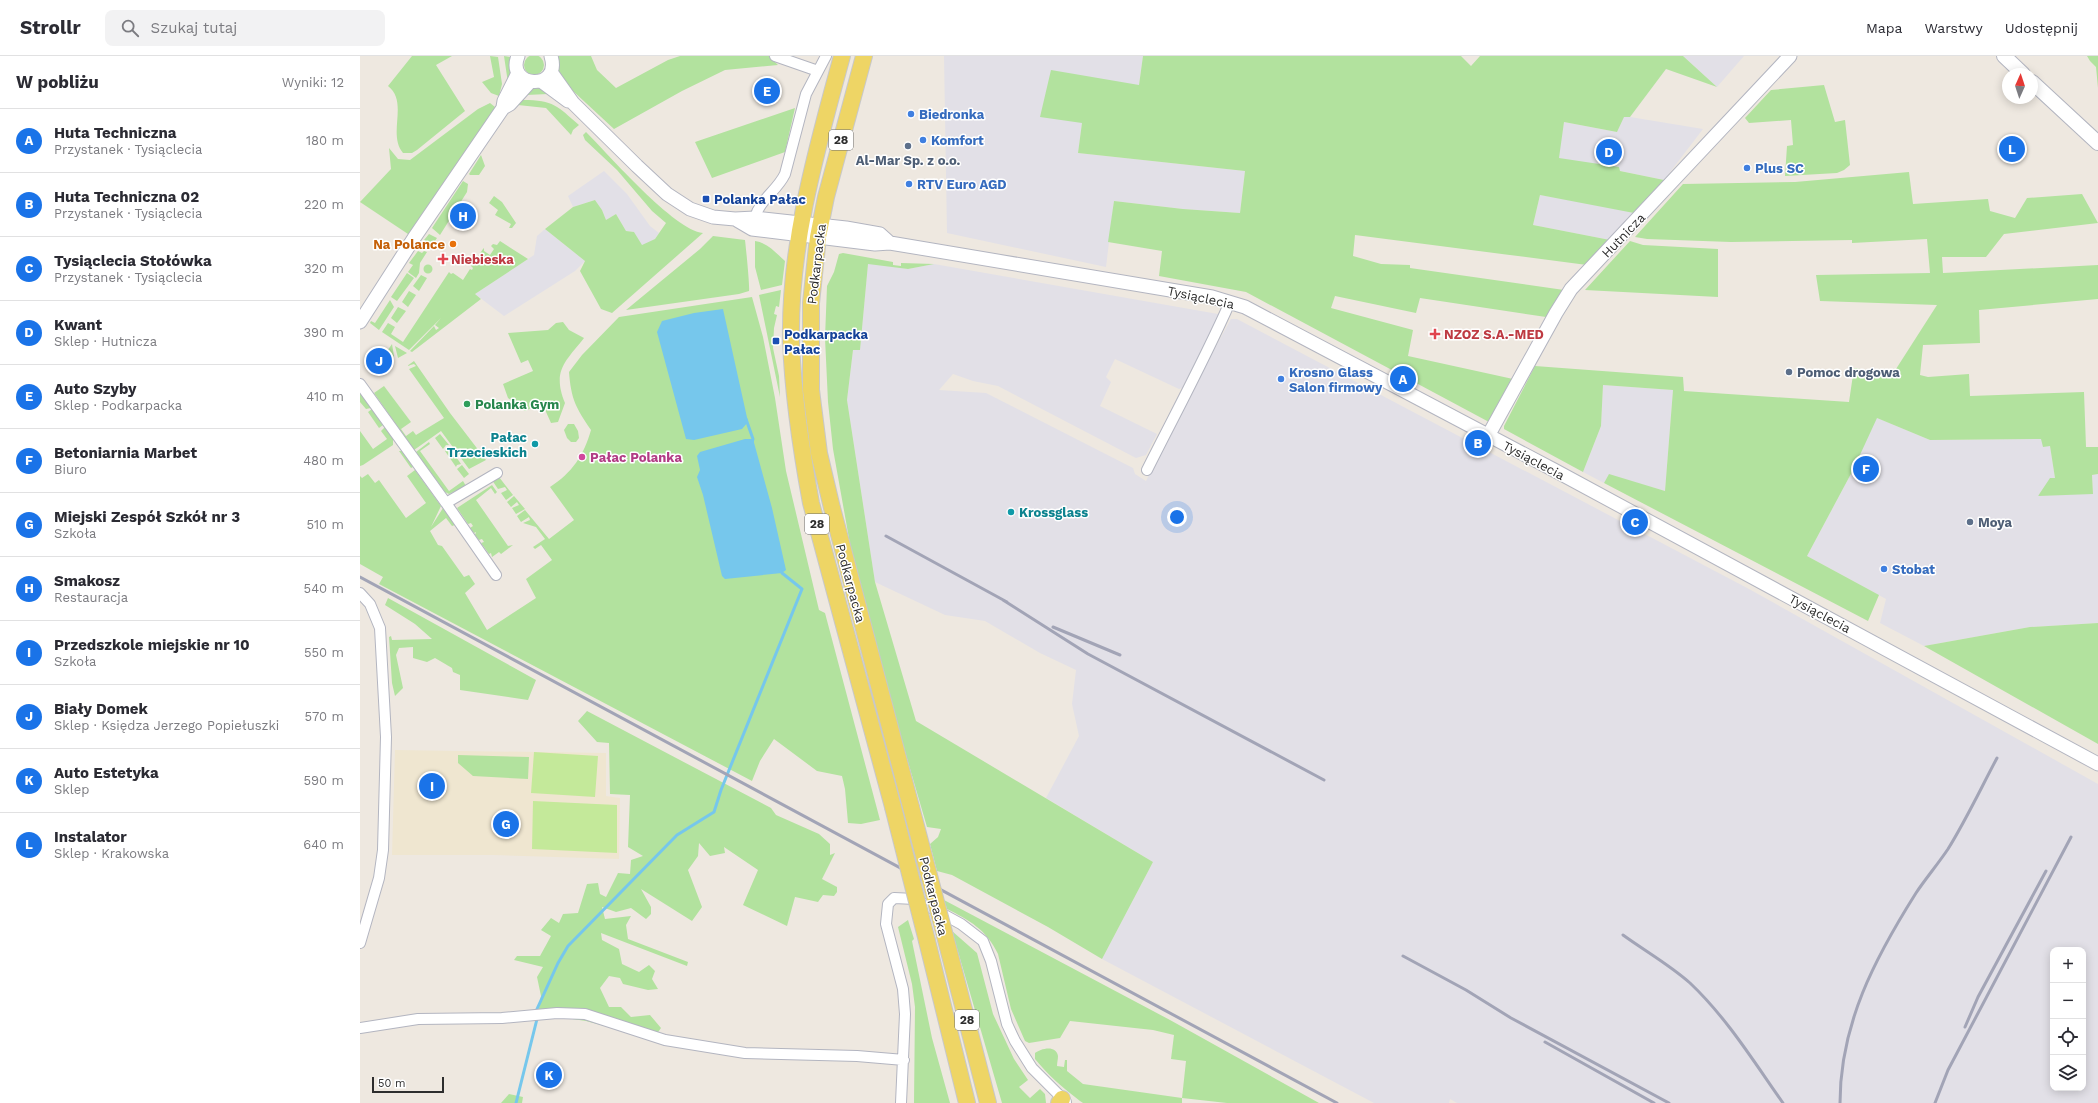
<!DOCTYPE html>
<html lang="pl">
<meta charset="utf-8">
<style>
:root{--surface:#fff;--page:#f2f2f3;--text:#2b2b33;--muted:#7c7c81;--line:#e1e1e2;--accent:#1a73e8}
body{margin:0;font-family:"Work Sans",sans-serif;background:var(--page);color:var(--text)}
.controls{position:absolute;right:12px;bottom:12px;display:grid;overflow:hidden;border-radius:8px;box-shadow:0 2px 10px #0003}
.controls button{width:36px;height:36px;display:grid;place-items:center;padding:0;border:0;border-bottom:1px solid var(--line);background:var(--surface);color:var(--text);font:20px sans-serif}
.compass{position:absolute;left:1642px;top:12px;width:36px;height:36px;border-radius:50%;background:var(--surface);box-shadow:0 2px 10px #0003;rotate:3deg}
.scale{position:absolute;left:12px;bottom:10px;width:72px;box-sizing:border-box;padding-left:4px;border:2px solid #2d2d2d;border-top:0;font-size:11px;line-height:14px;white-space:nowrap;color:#2d2d2d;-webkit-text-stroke:3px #fff;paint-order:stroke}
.you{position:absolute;left:817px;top:461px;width:14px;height:14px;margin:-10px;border:3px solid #fff;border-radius:50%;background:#1a73e8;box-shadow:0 0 0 6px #1a73e833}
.badge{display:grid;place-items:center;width:26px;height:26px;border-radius:50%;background:var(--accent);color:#fff;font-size:13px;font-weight:700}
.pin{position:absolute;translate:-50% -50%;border:2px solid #fff;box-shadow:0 1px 4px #0006}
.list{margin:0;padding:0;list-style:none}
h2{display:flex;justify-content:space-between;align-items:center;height:52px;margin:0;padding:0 16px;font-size:17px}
h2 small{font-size:13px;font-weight:400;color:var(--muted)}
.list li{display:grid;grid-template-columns:26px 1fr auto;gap:12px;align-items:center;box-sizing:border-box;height:64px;padding:0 16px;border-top:1px solid var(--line)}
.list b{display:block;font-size:15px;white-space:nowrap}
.list p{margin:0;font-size:13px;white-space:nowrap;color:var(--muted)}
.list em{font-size:13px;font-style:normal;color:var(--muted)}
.icon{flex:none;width:22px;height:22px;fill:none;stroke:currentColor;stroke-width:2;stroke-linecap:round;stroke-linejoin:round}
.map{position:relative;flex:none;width:1738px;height:1047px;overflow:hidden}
header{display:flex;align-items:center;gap:24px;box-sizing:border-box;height:56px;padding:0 20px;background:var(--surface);border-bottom:1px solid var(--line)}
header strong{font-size:19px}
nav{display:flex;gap:22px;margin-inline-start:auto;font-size:14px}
.search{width:280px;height:36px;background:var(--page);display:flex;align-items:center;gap:10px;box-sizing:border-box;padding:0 14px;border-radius:8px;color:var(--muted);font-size:15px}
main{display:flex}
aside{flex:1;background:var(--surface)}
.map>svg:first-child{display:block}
</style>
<header>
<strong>Strollr</strong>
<div class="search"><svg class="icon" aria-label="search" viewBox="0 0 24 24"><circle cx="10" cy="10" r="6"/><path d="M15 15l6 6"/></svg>Szukaj tutaj</div>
<nav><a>Mapa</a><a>Warstwy</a><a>Udostępnij</a></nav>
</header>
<main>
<aside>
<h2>W pobliżu<small>Wyniki: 12</small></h2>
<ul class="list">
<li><span class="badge">A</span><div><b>Huta Techniczna</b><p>Przystanek · Tysiąclecia</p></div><em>180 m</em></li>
<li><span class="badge">B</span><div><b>Huta Techniczna 02</b><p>Przystanek · Tysiąclecia</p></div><em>220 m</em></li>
<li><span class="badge">C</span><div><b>Tysiąclecia Stołówka</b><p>Przystanek · Tysiąclecia</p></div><em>320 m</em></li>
<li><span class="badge">D</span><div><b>Kwant</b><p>Sklep · Hutnicza</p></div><em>390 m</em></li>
<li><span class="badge">E</span><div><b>Auto Szyby</b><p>Sklep · Podkarpacka</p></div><em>410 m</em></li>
<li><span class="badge">F</span><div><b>Betoniarnia Marbet</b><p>Biuro</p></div><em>480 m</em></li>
<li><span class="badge">G</span><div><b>Miejski Zespół Szkół nr 3</b><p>Szkoła</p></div><em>510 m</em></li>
<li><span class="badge">H</span><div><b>Smakosz</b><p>Restauracja</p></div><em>540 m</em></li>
<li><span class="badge">I</span><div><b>Przedszkole miejskie nr 10</b><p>Szkoła</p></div><em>550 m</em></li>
<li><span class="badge">J</span><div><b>Biały Domek</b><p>Sklep · Księdza Jerzego Popiełuszki</p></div><em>570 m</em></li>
<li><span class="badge">K</span><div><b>Auto Estetyka</b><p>Sklep</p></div><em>590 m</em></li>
<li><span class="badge">L</span><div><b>Instalator</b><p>Sklep · Krakowska</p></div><em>640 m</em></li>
</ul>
</aside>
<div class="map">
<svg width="1738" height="1047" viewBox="0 0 1738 1047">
<rect width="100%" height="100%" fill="#eee8e0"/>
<!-- industrial -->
<path fill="#e2e0e7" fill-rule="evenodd" d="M584,0H783L779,29L722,67L718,97L885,115L880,157L823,153L754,145L746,211L587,177Z
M1323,0H1384L1357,31Z
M1264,60L1343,73L1304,124L1198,102L1204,66L1257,76Z
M244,115L267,138L290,170L299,177L295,183L282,190L274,176L266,175L256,158L246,164L242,154L235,144L213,151L208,140Z
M1180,139L1271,155L1274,157L1250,184L1173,169Z
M185,173L225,205L215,215L144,260L115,238L174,199L177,180Z
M508,207L548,213L574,208L858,258L857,265L822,332L819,333L755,303L746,321L751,326L740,350L797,378L786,399L776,402L638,330L613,325L593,318L579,334L626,337L773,412L775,418L786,425L823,350L871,263H877L1389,533L1738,728V1047H1097L1090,1043L1089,1047H1014L742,903L793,806L686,742L719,680L712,648L716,614L680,597L625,565L585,559L515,526L487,344L493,294H500ZM1693,894H1723V1032H1693Z
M1243,329L1313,334L1305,435L1249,419L1244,427L1223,416L1241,370Z
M1515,361L1570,384L1681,383L1690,390L1695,422L1733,437L1732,419L1738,418V567L1670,571L1564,590L1520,567L1526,543L1447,500L1493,414Z"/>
<!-- education -->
<path fill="#efe6d0" d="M35,694L246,697V740L260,742L259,803L133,799H32Z"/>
<!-- green -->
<path fill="#b2e29e" d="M164 9a10 10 0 1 1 20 0a10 10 0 1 1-20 0Z
M52,0H92L76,9L105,55L57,94L52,97H43C27,78 49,46 28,30Z
M130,0L138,1L142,28L139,40L131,37L122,26L134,21Z
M144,0L150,1L152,19L148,27Z
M198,0H231L237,14L256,32L308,4L320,0H409L418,9L365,14L322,35L254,73L213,35L199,17Z
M783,0H1101L1111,10L1120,0H1323L1357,31L1306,13L1270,61H1264L1257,76L1204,66L1199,102L1259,111L1260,115L1304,124L1274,157L1180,139L1173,169L1250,184L1227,209L995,179L993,200L1021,208L1050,209V212L1204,234L1186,261L1060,242L1056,257L975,240L971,252L1053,274L1048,300L1153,323L1129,366L886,236L799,220L802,195L748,186L754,145L823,153L880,157L885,115L718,97L722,67L680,61L691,14L779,29Z
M1727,0H1738V32L1736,11L1730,5Z
M1464,29L1475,66L1485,64L1490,109L1484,114L1477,117L1425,120L1427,90L1433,89L1431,64L1389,67L1385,62L1411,34Z
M173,31L181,32L188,38L166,39Z
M163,44C194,44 197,50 219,69L213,74L211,79L186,52L158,49Z
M130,47L135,51L134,55L51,180L0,146L31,113L29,92L38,103L50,104L118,53Z
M435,52L425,96L352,122L335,86Z
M226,76C248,98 315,175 343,177L252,257L241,253L220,215L225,205L185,173L213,151L235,144L242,154L246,164L256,158L266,175L274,176L282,189L295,183L306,167L292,155L257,114L225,84L223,79Z
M121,99L125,110L119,119H110L109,118Z
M1549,116L1553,148L1628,143L1630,155L1655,162L1667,142L1722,138L1738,167L1644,178L1626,201H1582L1583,217L1738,209V243L1619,254L1620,287L1563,289L1560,319L1568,321L1609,318L1610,340L1724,336L1726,391H1738V418L1732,419L1733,438L1678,440L1690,422H1695L1690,390L1683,391L1681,383L1570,384L1517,362L1493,414L1447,500L1519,539L1508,565L1244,427L1249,418L1305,435L1313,334L1243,329L1241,370L1223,416L1144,373V370L1175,310L1323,321L1324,335L1489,346L1494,312L1529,318L1536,313L1577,249L1460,245L1456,219L1570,217L1567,183L1492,187V184L1371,186L1287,183L1275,181L1323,128L1435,126Z
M103,125L108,128L107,136L80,179L72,172Z
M134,140L142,146L156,167L152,172H149L151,168L135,159L138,154L129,147Z
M69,178L77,182L70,192L67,191L69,187L64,184Z
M353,180L385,184C386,192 390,232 389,235L379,238L266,254L340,193Z
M140,185L168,203L115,238L121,243L52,296L50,295L74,270L76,274L79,272L75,269L81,262L49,294L22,276L28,267L35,271L31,278L43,286L89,216L91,218L93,217L103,224L110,213L112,214L113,212L111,210L115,205L117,206L119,204L117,202L123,193L124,192V195L130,199L134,193L131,190L133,188L137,189Z
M395,185C408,187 415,196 425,205L422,229L401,234L395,211Z
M1270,185L1283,189L1358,193V241L1225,234Z
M58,195L62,197L64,195L67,196L60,207L59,217L56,222L48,216L53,209L49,207Z
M483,197L533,206V209L541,210V207L574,208L548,213L508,208L500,294H493L487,344L515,526L556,665L793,806L742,903L688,871L592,819L577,815L570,788L578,781L581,773L567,771L539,675L490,488L473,393L468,346L465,282L467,230L474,216L479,198Z
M63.5 213a4.5 4.5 0 1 1 9 0a4.5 4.5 0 1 1-9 0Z
M47,217L54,222L37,245L31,241Z
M61,219L67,222L59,235L53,230Z
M421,234L419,251L416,250L414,258L417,259L414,272L413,292L419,320L420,341L399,239Z
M49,235L56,239L48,251L42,246Z
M392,241L403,281L415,342L426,415L459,554L465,557L520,764L501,768L488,767L485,733L482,720L457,715L414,683L400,705L392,725L19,528L23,521L0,508V420L2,422L8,418L15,427L19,424L46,462L66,447L47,420L55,414L81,450L71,471L83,452L95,469L92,470L86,462L70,475L78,489L82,490L104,521L109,519L115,528L105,537L127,574L176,542L166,523L192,504L181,489L175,493L173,491L185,483L176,471L163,467L170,464L169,461L161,466L157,460L165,454L189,483L214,464L190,431C212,417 224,399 231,374C216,352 211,343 209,316L222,299L259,261Z
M30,244L34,251L19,274L10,267L11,265L15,267Z
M38,251L46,255L37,267L31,262Z
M203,266L209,274L224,282C205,306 192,315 205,347L198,366L191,367L182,347L165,355L148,342L143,328L173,315L168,304L161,307L148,277L188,274L196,267Z
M32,288L34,300L25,305L19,299L23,301Z
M35,290L47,297L38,302Z
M54,305L90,357L126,404L109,413L81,375L54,394L14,337L24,330L51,366L41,373L46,380L53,375L56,379L84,362L49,313L56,310L54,308L47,310Z
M0,336L11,352L6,353L0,346Z
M12,353L23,369L19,372L8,356Z
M208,368H214L218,375L219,382L216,386H211L207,382L204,374Z
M25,371L33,383V389L3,409L0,410V375L13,393L27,383L21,375Z
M80,378L89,389H86L83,393L75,382Z
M69,386L70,388L60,395L89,435L103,425L106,430L89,438L85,436L56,396Z
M90,392L101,408L97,409L96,411L85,395Z
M39,395H42L53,411L51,412Z
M102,409L109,418L104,422L97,413Z
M139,421L153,439L146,444L141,437L147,434L145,431L138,433L132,424Z
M132,429L137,436L135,438L131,432L116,444L148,490L153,489L141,498L139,496L132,501L131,497L129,498L121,487L124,486L122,483L119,484L115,479L116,476L114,477L110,472L113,470L111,467L108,468L97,452Z
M154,440L165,453L156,458L152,452L159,449L157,446L151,451L147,446Z
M28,542L176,624L168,644L100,634V619L93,616L92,612L75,602L67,606L53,602V591L39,592L36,599L43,632L35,640L32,627L29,581L31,580L32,584L72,583L55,568L25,549Z
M1738,567V688L1564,590L1670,571Z
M227,655L411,752L416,759L459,778L470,788V799L475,797L462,823L477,831V836L474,840L463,839L458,846L435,841L427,870L383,849L398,814L364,791L365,797L350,800L339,787L338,800L328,814L342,851L332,865L281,833L291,851V858L286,863L271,852L256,856L242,851L245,863L271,860L266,869L268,883L328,906L327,910L241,877L242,884L259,893L262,908L279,916L289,909L295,915L292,923L298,933L288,934L263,928L260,922L249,920L240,932L249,951H261L271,961L290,959L301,972L293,983L226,965L178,958L181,940L177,921L183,911L154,904L157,900H180L191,880L181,874L191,862L199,867L203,858L218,857L227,828L238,827L240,838L246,841L258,817L270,818L271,804L283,800L268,791L270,739L250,738L249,687L237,686L218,665Z
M98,699L169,701L168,723L113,720L98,707Z
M584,844L810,964L959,1047H867L822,1042V1047H723L720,1045C703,1032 688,1019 675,1003V997C680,993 696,988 698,1000C698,1003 697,1007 697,1010L704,1011L705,1004H707V1015L723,1028L822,1042L826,1005L811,1003L814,979L793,974L710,965L700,982L669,987L665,985L651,953L638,898C627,874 609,864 587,853Z
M548,864L554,883L552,885L572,982L590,1047H554L555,951L552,928L538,871Z
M592,875L617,897L633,958L654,1003L668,1024L659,1031L670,1042L680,1033L685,1038L686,1047H642Z
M149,1038L163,1041L162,1047H141Z"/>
<!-- pitch -->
<path fill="#c4e99a" d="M174,696L238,700L235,741L171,737Z
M173,745L257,749V797L172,793Z"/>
<!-- water -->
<path fill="#76c7ec" d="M363,253L388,366L382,373L334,384L326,383L297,276L302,265L334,257Z
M385,383H393L412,452L426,514L422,517L365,523L362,520L343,439L337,421L340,414L337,400L340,396Z"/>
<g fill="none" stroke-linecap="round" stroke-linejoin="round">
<!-- stream -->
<path stroke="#76c7ec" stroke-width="3" d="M386,363L393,383L392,387
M177,953L198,907L208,890L317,779L354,756L361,734L442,533L422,517L420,514
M156,1047L177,963"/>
<!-- minor casing -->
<g stroke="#b3b5c0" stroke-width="12">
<path id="minor" d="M415,0L458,15
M395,162C399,144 417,135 425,118L446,38L466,0
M0,328L86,447L137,417
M787,414C815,358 845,303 870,246
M86,447L136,519
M0,537L10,548L20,572L26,681L23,794L19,822L0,887
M0,972L58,963L142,962L197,957L225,958L305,984L385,997L497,1000L544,1004
M541,1047L545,958L543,933L526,868L528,848L534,842L555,843L601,868L623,885L631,905L647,968L655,985L672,1012L706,1046"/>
</g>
<!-- tertiary casing -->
<g stroke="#b3b5c0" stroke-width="15">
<path id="tertiary" d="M158,0C145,32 202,36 191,0
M191,16L213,47L277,110L307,138L330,153L353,161L375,163L395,162L486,172L520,178L530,187
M181,25L208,45
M143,51L144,45L158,17
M375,163L392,173L515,188L530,187L852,241L885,251L1194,414L1738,708
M0,266L54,182L143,52L150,48L170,26
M1128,380L1196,257L1211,233L1430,0"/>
</g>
<!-- secondary casing -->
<g stroke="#b3b5c0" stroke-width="16">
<path id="secondary" d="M1644,0L1663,18
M1672,26L1738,87"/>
</g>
<!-- primary casing -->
<g stroke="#c8c8c8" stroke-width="18">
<path id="primary" d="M482,0C457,92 429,188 431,285C433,339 441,393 451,447L533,751
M504,0L466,141L458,181L451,247V334L459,397L472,452L551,751
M585,880L628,1047
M567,885L607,1047
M699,1047L702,1043"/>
</g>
<!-- minor -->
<use href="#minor" stroke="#fff" stroke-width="10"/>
<!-- tertiary -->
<use href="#tertiary" stroke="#fff" stroke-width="13"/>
<!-- secondary -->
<use href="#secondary" stroke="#fff" stroke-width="14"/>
<!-- primary -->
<use href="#primary" stroke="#eed565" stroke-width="16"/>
<!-- rail -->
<path stroke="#a2a4b6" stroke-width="3" d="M526,480L647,546
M0,521L977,1047
M643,544L728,598L964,724
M693,571L760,599
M1263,879C1285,895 1310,909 1330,927C1367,962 1394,1006 1423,1047
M1043,900L1106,934L1151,962L1309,1047
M1605,971L1618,941L1686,815
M1185,986L1294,1047
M1480,1047C1480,968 1515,902 1556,837C1566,822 1578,808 1588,793C1606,764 1621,732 1637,702
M1575,1047L1588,1014L1711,781"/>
<!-- primary-bridge casing -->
<g stroke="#c8c8c8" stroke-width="18" stroke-linecap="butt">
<path id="primary-bridge" d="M533,751L567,885
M551,751L585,880"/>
</g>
<!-- primary-bridge -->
<use href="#primary-bridge" stroke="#eed565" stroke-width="16"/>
</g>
<!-- markers -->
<g fill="#3f7fe0" stroke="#fff" stroke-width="1.5">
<circle cx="551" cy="58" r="4"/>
<circle cx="563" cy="84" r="4"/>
<circle cx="1387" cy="112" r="4"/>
<circle cx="549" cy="128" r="4"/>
<circle cx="921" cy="323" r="4"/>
<circle cx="1524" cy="513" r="4"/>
</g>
<g fill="#5c6f8a" stroke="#fff" stroke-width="1.5">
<circle cx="548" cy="90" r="4"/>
<circle cx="1429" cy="316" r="4"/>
<circle cx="1610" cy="466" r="4"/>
</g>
<g fill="#1a4fb4" stroke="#fff" stroke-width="1.5">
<rect x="342" y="139" width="8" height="8" rx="2"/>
<rect x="412" y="281" width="8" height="8" rx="2"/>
</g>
<circle fill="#e8710a" stroke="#fff" stroke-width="1.5" cx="93" cy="188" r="4"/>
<g fill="#e0444e" stroke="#fff" stroke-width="1.5">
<path d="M81 197h4v4h4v4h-4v4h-4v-4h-4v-4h4z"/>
<path d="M1073 272h4v4h4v4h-4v4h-4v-4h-4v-4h4z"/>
</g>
<circle fill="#2e9e5b" stroke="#fff" stroke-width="1.5" cx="107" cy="348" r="4"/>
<g fill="#0f9aa8" stroke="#fff" stroke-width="1.5">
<circle cx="175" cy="388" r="4"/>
<circle cx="651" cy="456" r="4"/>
</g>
<circle fill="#d1479c" stroke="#fff" stroke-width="1.5" cx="222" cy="401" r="4"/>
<g text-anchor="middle" stroke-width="3" stroke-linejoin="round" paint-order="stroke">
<!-- shield labels -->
<g fill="#fff" stroke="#6c6c6c" stroke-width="1">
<rect x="469" y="74" width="24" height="20" rx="3"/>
<rect x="445" y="458" width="24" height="20" rx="3"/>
<rect x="595" y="954" width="24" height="20" rx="3"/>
</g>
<g font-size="12" font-weight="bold" fill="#2d2d2d">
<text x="481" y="88">28</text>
<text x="457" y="472">28</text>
<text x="607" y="968">28</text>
</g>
<!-- shop labels -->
<g font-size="13" font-weight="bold" fill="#366cbe" stroke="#fff" text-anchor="start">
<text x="559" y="63">Biedronka</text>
<text x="571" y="89">Komfort</text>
<text x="1395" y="117">Plus SC</text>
<text x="557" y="133">RTV Euro AGD</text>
<text x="929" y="321">Krosno Glass<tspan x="929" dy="15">Salon firmowy</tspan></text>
<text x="1532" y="518">Stobat</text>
</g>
<!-- service labels -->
<g font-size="13" font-weight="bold" fill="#4e5e75" stroke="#fff" text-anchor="start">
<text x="548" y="109" text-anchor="middle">Al-Mar Sp. z o.o.</text>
<text x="1437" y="321">Pomoc drogowa</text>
<text x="1618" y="471">Moya</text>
</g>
<!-- transit labels -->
<g font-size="13" font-weight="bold" fill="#164399" stroke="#fff" text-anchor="start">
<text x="354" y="148">Polanka Pałac</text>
<text x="424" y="283">Podkarpacka<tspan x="424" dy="15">Pałac</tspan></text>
</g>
<!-- street labels -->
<g font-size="13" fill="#2d2d2d" stroke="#fff">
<text transform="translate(1263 179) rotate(-46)" y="5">Hutnicza</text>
<text transform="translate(456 208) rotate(-83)" y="5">Podkarpacka</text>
<text transform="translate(841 241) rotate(12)" y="5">Tysiąclecia</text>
<text transform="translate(1174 404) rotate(28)" y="5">Tysiąclecia</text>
<text transform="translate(491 527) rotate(75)" y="5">Podkarpacka</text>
<text transform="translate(1460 557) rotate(28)" y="5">Tysiąclecia</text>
<text transform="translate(574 840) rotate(76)" y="5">Podkarpacka</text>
</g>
<!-- food labels -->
<g font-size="13" font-weight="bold" fill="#c56008" stroke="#fff" text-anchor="end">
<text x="85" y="193">Na Polance</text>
</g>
<!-- health labels -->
<g font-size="13" font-weight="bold" fill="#be3a42" stroke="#fff" text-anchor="start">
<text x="91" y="208">Niebieska</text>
<text x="1084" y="283">NZOZ S.A.-MED</text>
</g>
<!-- leisure labels -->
<g font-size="13" font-weight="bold" fill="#27864d" stroke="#fff" text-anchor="start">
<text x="115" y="353">Polanka Gym</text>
</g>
<!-- culture labels -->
<g font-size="13" font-weight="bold" fill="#0d838f" stroke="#fff" text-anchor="end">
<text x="167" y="386">Pałac<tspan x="167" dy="15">Trzecieskich</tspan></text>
<text x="659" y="461" text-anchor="start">Krossglass</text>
</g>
<!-- hotel labels -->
<g font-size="13" font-weight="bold" fill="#b23c85" stroke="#fff" text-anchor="start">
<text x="230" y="406">Pałac Polanka</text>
</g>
</g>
</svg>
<div class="controls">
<button>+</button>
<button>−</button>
<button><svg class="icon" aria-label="locate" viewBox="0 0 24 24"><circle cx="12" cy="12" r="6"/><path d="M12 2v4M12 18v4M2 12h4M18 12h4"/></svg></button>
<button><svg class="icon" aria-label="layers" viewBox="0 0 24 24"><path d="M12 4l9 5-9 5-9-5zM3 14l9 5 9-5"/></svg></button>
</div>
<svg class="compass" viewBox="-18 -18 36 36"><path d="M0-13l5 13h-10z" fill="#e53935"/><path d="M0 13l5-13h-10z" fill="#7c7c81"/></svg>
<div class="scale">50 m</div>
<div class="you"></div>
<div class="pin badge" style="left:1043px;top:323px">A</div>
<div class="pin badge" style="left:1118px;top:387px">B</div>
<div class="pin badge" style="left:1275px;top:466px">C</div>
<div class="pin badge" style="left:1249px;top:96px">D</div>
<div class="pin badge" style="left:407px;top:35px">E</div>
<div class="pin badge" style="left:1506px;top:413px">F</div>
<div class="pin badge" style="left:146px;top:768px">G</div>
<div class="pin badge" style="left:103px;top:160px">H</div>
<div class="pin badge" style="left:72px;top:730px">I</div>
<div class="pin badge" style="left:19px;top:305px">J</div>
<div class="pin badge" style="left:189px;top:1019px">K</div>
<div class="pin badge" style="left:1652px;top:93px">L</div>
</div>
</main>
